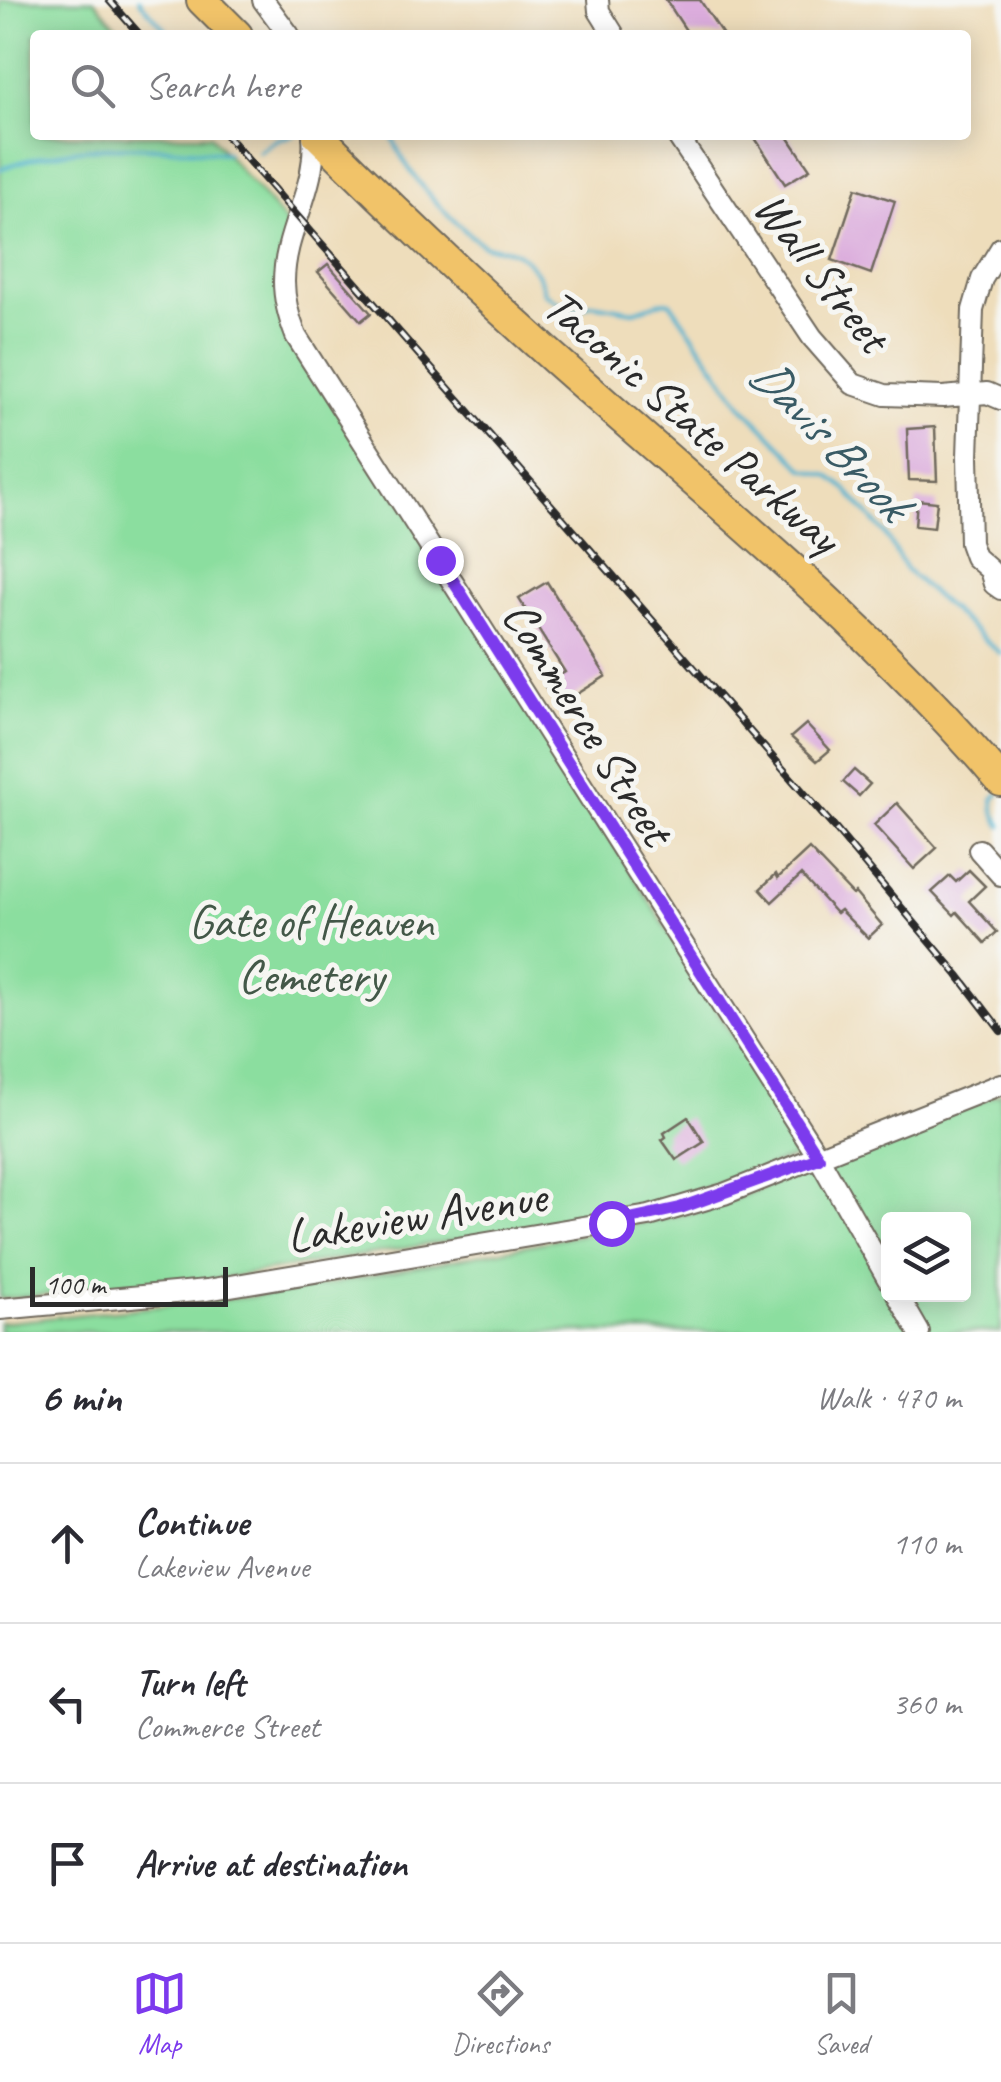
<!DOCTYPE html>
<meta charset="utf-8">
<style>
:root{--surface:#fff;--page:#f7f7f7;--text:#2b2b33;--muted:#7c7c81;--line:#e1e1e2;--accent:#7c3aed}
body{margin:0;font-family:Caveat,sans-serif;background:var(--page);color:var(--text)}
.controls{position:absolute;right:30px;bottom:30px;display:grid;overflow:hidden;border-radius:10px;box-shadow:0 5px 25px #0003}
.controls button{width:90px;height:90px;display:grid;place-items:center;padding:0;border:0;border-bottom:2px solid var(--line);background:var(--surface);color:var(--text);font:50px sans-serif}
.scale{position:absolute;left:30px;bottom:25px;width:198px;box-sizing:border-box;padding-left:10px;border:5px solid #2b2b2b;border-top:0;font-size:28px;line-height:35px;white-space:nowrap;color:#2b2b2b;-webkit-text-stroke:8px #f6f6f2;paint-order:stroke}
.stop{position:absolute;width:30px;height:30px;margin:-22px;border:8px solid #7c3aed;border-radius:50%;background:#fff}
.stop.end{background:#7c3aed;border-color:#fff;box-shadow:0 2px 10px #0008}
.list{margin:0;padding:0;list-style:none}
h2{display:flex;justify-content:space-between;align-items:center;height:130px;margin:0;padding:0 40px;font-size:42px}
h2 small{font-size:32px;font-weight:400;color:var(--muted)}
.list li{display:grid;grid-template-columns:65px 1fr auto;gap:30px;align-items:center;box-sizing:border-box;height:160px;padding:0 40px;border-top:2px solid var(--line)}
.list b{display:block;font-size:38px;white-space:nowrap}
.list p{margin:0;font-size:32px;white-space:nowrap;color:var(--muted)}
.list em{font-size:32px;font-style:normal;color:var(--muted)}
.icon{flex:none;width:55px;height:55px;fill:none;stroke:currentColor;stroke-width:2;stroke-linecap:round;stroke-linejoin:round}
.map{position:relative;flex:none;width:1001px;height:1332px;overflow:hidden}
.search{position:absolute;background:var(--surface);box-shadow:0 5px 25px #0003;left:30px;right:30px;top:30px;height:110px;display:flex;align-items:center;gap:25px;box-sizing:border-box;padding:0 35px;border-radius:10px;color:var(--muted);font-size:38px}
.sheet{height:610px;background:var(--surface)}
nav{display:flex;justify-content:space-around;align-items:center;box-sizing:border-box;height:140px;border-top:2px solid var(--line);background:var(--surface);font-size:28px;color:var(--muted)}
nav a{display:grid;justify-items:center;gap:5px}
nav .on{color:var(--accent)}
.map>svg:first-child{display:block}
</style>
<div class="map">
<svg width="1001" height="1332" viewBox="0 0 1001 1332">
<rect width="100%" height="100%" fill="#f6f6f2"/>
<filter id="ink" filterUnits="userSpaceOnUse"><feTurbulence type="fractalNoise" baseFrequency=".01" numOctaves="2"/><feDisplacementMap in="SourceGraphic" scale="20" xChannelSelector="R" yChannelSelector="G"/><feConvolveMatrix kernelMatrix="1 2 1 2 8 2 1 2 1" color-interpolation-filters="sRGB"/></filter>
<filter id="wash" filterUnits="userSpaceOnUse"><feTurbulence type="fractalNoise" baseFrequency=".0048" numOctaves="4" result="noise"/><feDisplacementMap in="SourceGraphic" scale="40" xChannelSelector="R" yChannelSelector="G"/><feGaussianBlur stdDeviation="2.25" result="paint"/><feColorMatrix in="noise" values="0 0 0 0 0 0 0 0 0 0 0 0 0 0 0 0 0 1.4 0 .05"/><feComposite in="paint" operator="in"/></filter>
<g filter="url(#wash)">
<rect width="100%" height="100%" fill="#edb"/>
<!-- green -->
<path fill="#8bde9f" stroke="#5b8465" stroke-width="2.5" fill-rule="evenodd" d="M0,0H94L124,35H35V135H210L287,224L278,303L801,1145L799,1156L652,1206L544,1223L523,1229L199,1282L168,1283L161,1279L152,1285L0,1299Z
M1001,1093V1332H0V1323L285,1293L706,1210ZM888,1220H964V1294H888Z"/>
<g fill="none" stroke-linecap="round" stroke-linejoin="round">
<!-- stream -->
<path stroke="#52b3d0" stroke-width="4" d="M139,0L170,35
M392,135C403,171 451,222 482,244C491,250 502,247 512,251C528,257 542,277 544,293L573,311L592,304L634,311L665,301L670,302L742,406L804,469L829,476L845,488L885,534L906,570L1001,654
M259,152L278,139L294,135
M0,169C78,140 146,146 227,153
M998,794L993,799L994,811L1001,826"/>
</g>
<g id="blocks">
<!-- building -->
<path fill="#dcaddd" d="M666,0H700L723,35H689Z
M753,135H787L810,169L785,184Z
M856,188L895,201L871,274L832,260Z
M328,264L371,313L361,321L318,272Z
M935,427L937,481L909,480L907,429Z
M917,500L937,502L934,528L915,526Z
M547,582L606,676L558,706L544,685L565,672L519,599Z
M806,724L830,750L817,761L791,737Z
M854,770L870,784L859,796L843,782Z
M897,803L937,848L914,869L874,825Z
M809,849L853,895L855,893L882,925L868,938L840,910L836,913L801,875L772,902L760,889L776,874L778,878Z
M969,870L985,886L969,901L997,932L985,943L957,912L954,915L932,892L950,876L956,882Z
M688,1117L704,1142L676,1160L662,1140L666,1137L664,1133Z"/>
</g>
</g>
<g filter="url(#ink)">
<use href="#blocks" fill-opacity="0" stroke="#6f695d" stroke-width="2.5"/>
<g fill="none" stroke-linecap="round" stroke-linejoin="round">
<!-- minor casing -->
<g stroke="#6f695d" stroke-width="24">
<path id="minor" d="M263,0L289,35
M598,0L599,11L614,35
M313,135C318,190 284,229 284,282C284,301 289,318 296,336L819,1158L888,1279
M677,135L812,337L853,384L885,395L943,397L987,393L1001,399
M1001,248L982,279L973,310L968,456L970,543L975,557L990,570L994,584L1001,589
M979,850L1001,875
M897,1294L919,1332
M0,1309L207,1290L649,1216L724,1194L1001,1084"/>
</g>
<!-- highway casing -->
<g stroke="#6f695d" stroke-width="34">
<path id="highway" d="M202,0L237,35
M318,135C409,226 503,314 600,399C739,521 881,639 1001,781"/>
</g>
<!-- minor -->
<use href="#minor" stroke="#fff" stroke-width="20"/>
<!-- highway -->
<use href="#highway" stroke="#f1c369" stroke-width="30"/>
<!-- rail casing -->
<g stroke="#2b2b2b" stroke-width="8">
<path id="rail" d="M109,0L140,35
M226,135L833,826L958,975L1001,1031"/>
</g>
<!-- rail -->
<use href="#rail" stroke="#f6f6f2" stroke-width="4" stroke-dasharray="11" stroke-linecap="butt"/>
</g>
</g>
<g fill="none" stroke-linecap="round" stroke-linejoin="round" filter="url(#ink)">
<!-- route -->
<path stroke="#7c3aed" stroke-width="12" d="M440,560L819,1158L680,1208L611,1223"/>
</g>
<g text-anchor="middle" stroke-width="10" stroke-linejoin="round" paint-order="stroke">
<!-- street labels -->
<g font-size="48" fill="#2b2b2b" stroke="#f6f6f2">
<text transform="translate(823 271) rotate(52)" y="17">Wall Street</text>
<text transform="translate(693 420) rotate(41)" y="17">Taconic State Parkway</text>
<text transform="translate(589 722) rotate(58)" y="17">Commerce Street</text>
<text transform="translate(416 1215) rotate(-9)" y="17">Lakeview Avenue</text>
</g>
<!-- park labels -->
<g font-size="48" fill="#435848" stroke="#f6f6f2">
<text x="311" y="937">Gate of Heaven<tspan x="311" dy="55">Cemetery</tspan></text>
</g>
<!-- water labels -->
<g font-size="50" font-style="italic" fill="#395b65" stroke="#f6f6f2">
<text transform="translate(831 437) rotate(46)" y="18">Davis Brook</text>
</g>
</g>
</svg>
<div class="controls">
<button><svg class="icon" aria-label="layers" viewBox="0 0 24 24"><path d="M12 4l9 5-9 5-9-5zM3 14l9 5 9-5"/></svg></button>
</div>
<div class="scale">100 m</div>
<div class="stop" style="left:611px;top:1223px"></div>
<div class="stop end" style="left:440px;top:560px"></div>
<div class="search"><svg class="icon" aria-label="search" viewBox="0 0 24 24"><circle cx="10" cy="10" r="6"/><path d="M15 15l6 6"/></svg>Search here</div>
</div>
<section class="sheet">
<h2>6 min<small>Walk · 470 m</small></h2>
<ul class="list">
<li><svg class="icon" aria-label="ahead" viewBox="0 0 24 24"><path d="M12 20V5M6 11l6-6 6 6"/></svg><div><b>Continue</b><p>Lakeview Avenue</p></div><em>110 m</em></li>
<li><svg class="icon" aria-label="left" viewBox="0 0 24 24"><path d="M17 20v-9H6M10 6l-5 5 5 5"/></svg><div><b>Turn left</b><p>Commerce Street</p></div><em>360 m</em></li>
<li><svg class="icon" aria-label="arrive" viewBox="0 0 24 24"><path d="M6 21V4h12l-3 4 3 4H6"/></svg><div><b>Arrive at destination</b></div></li>
</ul>
</section>
<nav>
<a class="on"><svg class="icon" aria-label="map" viewBox="0 0 24 24"><path d="M3 6l6-2 6 2 6-2v14l-6 2-6-2-6 2zM9 4v14M15 6v14"/></svg>Map</a>
<a><svg class="icon" aria-label="directions" viewBox="0 0 24 24"><path d="M12 3l9 9-9 9-9-9zM9 14v-3h6M13 9l2 2-2 2"/></svg>Directions</a>
<a><svg class="icon" aria-label="saved" viewBox="0 0 24 24"><path d="M7 4h10v16l-5-4-5 4z"/></svg>Saved</a>
</nav>
